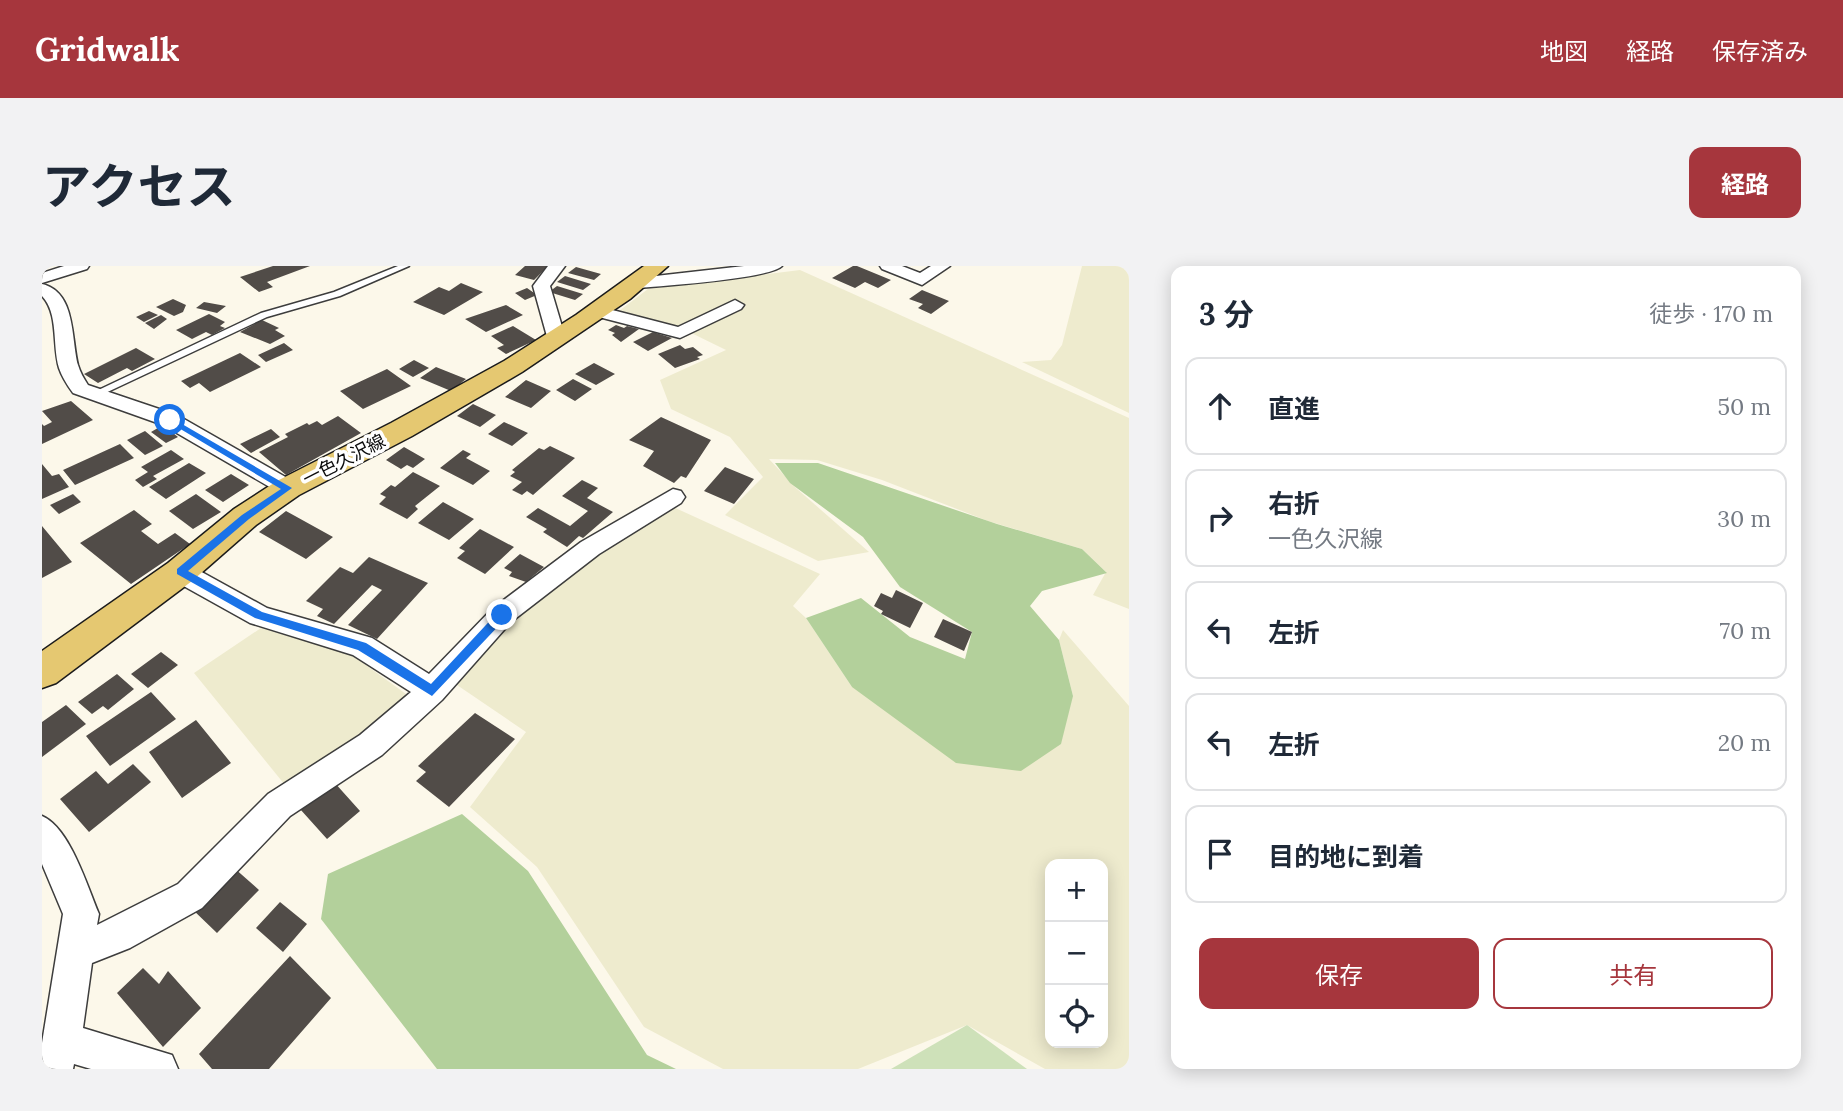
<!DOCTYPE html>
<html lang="ja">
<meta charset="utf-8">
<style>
:root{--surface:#fff;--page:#f2f2f3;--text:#1f2937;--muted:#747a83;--line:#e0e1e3;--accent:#a6363d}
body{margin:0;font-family:Lora,"Noto Sans JP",serif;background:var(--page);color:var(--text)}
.controls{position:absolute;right:21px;bottom:21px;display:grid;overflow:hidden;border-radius:14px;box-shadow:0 4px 18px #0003}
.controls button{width:63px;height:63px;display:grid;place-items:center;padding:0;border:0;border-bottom:2px solid var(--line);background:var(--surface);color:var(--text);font:35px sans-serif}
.stop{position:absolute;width:21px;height:21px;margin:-16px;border:5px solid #1a73e8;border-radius:50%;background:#fff}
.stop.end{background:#1a73e8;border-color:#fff;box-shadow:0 2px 7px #0008}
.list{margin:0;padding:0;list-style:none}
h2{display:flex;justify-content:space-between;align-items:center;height:91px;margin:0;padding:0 28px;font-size:30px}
h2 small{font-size:23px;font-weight:400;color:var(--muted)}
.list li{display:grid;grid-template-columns:46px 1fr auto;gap:21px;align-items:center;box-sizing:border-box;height:98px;margin:0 14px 14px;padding:0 14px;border:2px solid var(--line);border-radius:14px}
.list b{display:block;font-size:26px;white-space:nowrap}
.list p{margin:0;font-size:23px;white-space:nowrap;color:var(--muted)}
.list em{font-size:23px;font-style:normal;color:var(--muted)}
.actions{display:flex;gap:14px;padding:21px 28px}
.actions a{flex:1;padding:16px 0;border:2px solid var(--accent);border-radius:14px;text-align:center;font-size:24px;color:var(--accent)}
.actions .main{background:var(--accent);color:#fff}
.icon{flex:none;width:38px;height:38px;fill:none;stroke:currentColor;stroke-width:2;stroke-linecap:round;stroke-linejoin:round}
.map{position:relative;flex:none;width:1087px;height:803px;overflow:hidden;border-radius:14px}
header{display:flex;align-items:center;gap:42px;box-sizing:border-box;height:98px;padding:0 35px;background:var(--accent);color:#fff}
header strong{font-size:33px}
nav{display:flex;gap:38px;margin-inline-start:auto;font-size:24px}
.intro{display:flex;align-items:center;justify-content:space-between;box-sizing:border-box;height:168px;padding:0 42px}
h1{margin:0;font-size:49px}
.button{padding:18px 32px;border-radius:14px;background:var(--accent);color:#fff;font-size:24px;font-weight:700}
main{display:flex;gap:42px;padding:0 42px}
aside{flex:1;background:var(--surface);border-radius:14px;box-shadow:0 4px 18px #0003}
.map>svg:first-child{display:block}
</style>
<header>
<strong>Gridwalk</strong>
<nav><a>地図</a><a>経路</a><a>保存済み</a></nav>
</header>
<div class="intro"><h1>アクセス</h1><a class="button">経路</a></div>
<main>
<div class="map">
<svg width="1087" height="803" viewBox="0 0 1087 803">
<rect width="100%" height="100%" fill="#fcf8ea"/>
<!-- farmland -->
<path fill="#eeebce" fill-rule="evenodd" d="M1040,0H1087V147L980,96L1009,94L1020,79Z
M758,4L1087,152V343L1051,329L1064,306L1040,283L946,255L840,214L775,194L727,193L754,222L827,286L776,295L683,249L721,211L688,171L629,143L618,114L684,84L635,60L577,45L606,23Z
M629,240L778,308L751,340L764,352L810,421L1031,430L1017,374L1021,364L1087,440V803H1003L925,759L816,803H681L602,761L495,601L428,541L484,466L412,417L484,340ZM1008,598H1061V777H1008Z
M219,362L310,389L364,428L322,474L243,519L152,407Z"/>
<!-- green -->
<path fill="#cee1b9" d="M925,759L985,803H849Z"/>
<!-- forest -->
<path fill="#b3d09b" d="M733,197H776L955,258L1040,283L1065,307L1000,325L988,340L1017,374L1031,430L1019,478L979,505L914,497L810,421L764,352L819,332L868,371L923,393L930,366L858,321L821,271L748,217Z
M420,548L486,605L605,789L634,803H395L279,653L286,608Z"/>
<!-- building -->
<path fill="#514c48" d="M231,0H268L225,16L231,21L217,26L198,11Z
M483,0H506L492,14L473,9Z
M811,0H815L849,14L836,22L823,16L813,22L790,12Z
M534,1L559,8L552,14L526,7Z
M523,10L549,18L541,24L515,16Z
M419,17L441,26L402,49L371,36L397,21L407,25Z
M515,20L541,28L533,34L507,26Z
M485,22L495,29L483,34L473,27Z
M880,24L907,35L889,48L876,42L881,38L867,33Z
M131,33L144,39L141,46L132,50L114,41Z
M162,36L184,40L175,47L154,42Z
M464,39L481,49L444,66L423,53Z
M107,45L116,49L102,56L94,51Z
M167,48L183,56L178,60L183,62L170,69L164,66L150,73L134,64Z
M119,49L125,53L112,63L103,57Z
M220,54L237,62L233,64L243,70L228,78L198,66Z
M574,59L582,62L585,60L597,63L579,76L570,69L573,67L566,64Z
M471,60L494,74L464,88L455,82L462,79L449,70Z
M611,66L630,72L606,85L591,76Z
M242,77L251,84L224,96L216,89Z
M638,79L643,83L651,81L661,89L655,91L658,93L633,102L616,88Z
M94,82L113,93L90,105L85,102L56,117L42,108Z
M198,87L219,101L168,126L157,117L148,122L139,115Z
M372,94L387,102L371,111L357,103Z
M552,97L573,108L554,119L533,108Z
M394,101L424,113L409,125L378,112Z
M345,103L369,120L321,143L298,125Z
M531,113L550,123L533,135L514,124Z
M484,114L509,125L489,142L463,131Z
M29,135L51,154L0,178V158L2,160L10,156L0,145Z
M431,138L454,149L438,161L415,150Z
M296,150L319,167L244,209L217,186L246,171L243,168L265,157L267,159L275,155L280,159Z
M619,151L669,174L644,212L639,210L632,217L601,200L612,185L587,174Z
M462,156L486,167L470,180L446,168Z
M121,159L136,171L124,177L109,166Z
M229,163L238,171L209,187L198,178Z
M103,165L121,180L103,189L85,174Z
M78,178L92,192L33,219L21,204Z
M508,180L533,192L491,229L485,225L480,229L470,224L480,216L468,210L473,206L470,204L497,182L502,184Z
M362,181L383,193L371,202L365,199L359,203L344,194Z
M129,184L142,193L111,210L115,213L101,221L93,214L106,206L99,201Z
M421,184L429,188L424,192L448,205L431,219L398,202Z
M147,197L164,207L124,233L107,221Z
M0,198L10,210L17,208L27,221L0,233Z
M683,201L712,213L692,238L662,225Z
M371,206L398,220L373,240L376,243L365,253L337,238L344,231L338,228L349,219L353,221Z
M189,208L207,219L181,236L163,224Z
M540,214L556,222L545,232L571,246L541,272L537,270L525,281L501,266L505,263L484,251L496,242L528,260L546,245L520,230Z
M31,228L39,236L17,248L8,239Z
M154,228L179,246L151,263L127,245Z
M401,236L432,253L407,274L376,257Z
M92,244L110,258L99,265L116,278L133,267L148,278L89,318L38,277Z
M244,245L291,271L264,293L217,266Z
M0,260L30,296L0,312Z
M438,263L472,281L443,308L415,292L423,285L417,282Z
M478,288L502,301L484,316L467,310L470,306L462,302Z
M327,291L386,317L335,373L306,359L340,324L330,319L292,358L275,350L281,343L264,335L298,301L311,307Z
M854,324L881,337L868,362L839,348L841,345L832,340L839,327L850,332Z
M901,353L930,366L922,385L892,371Z
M119,386L136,399L106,422L89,408Z
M75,408L92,423L66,444L61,440L50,448L36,436Z
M109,426L134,453L68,500L44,470Z
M24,439L44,458L0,491V456Z
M433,447L473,473L407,541L374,515L384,506L376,500Z
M154,454L189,497L140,532L107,486Z
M91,498L109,516L47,566L18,533L54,505L66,518Z
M292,516L318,545L285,573L258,543Z
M191,601L217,624L175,667L149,642Z
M238,636L265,658L241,686L214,662Z
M248,690L289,732L227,803H170L157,788Z
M101,702L117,718L126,705L159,742L121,781L75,727Z"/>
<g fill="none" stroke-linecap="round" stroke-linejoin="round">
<!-- lane casing -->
<g stroke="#3d3d3d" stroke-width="3">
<path id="lane" d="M356,0H367L298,30L225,51L57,130L48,128L219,47L292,26Z"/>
</g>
<!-- street casing -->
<g stroke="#3d3d3d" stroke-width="3">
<path id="street" d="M22,0H47L45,3L0,17V7Z
M506,0H523L508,20L524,74L515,80L506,74L491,20Z
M702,0H740C728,13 620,20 596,22L588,17L596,12Z
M838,0H860L878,7L889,0H908L880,19L840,3Z
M0,18C34,26 29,72 36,99C38,106 42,113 46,119L135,149L254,217L257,222L254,227L246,230L238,227L121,159L31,127C26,120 20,111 17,102C10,79 17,48 0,30Z
M693,34L702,39L699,43L638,72L549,49L546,45L555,40L636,61Z
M631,223L639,225L643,231L639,237L557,288L469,356L400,434L340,489L248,550L160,642L88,682L50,697L41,762L130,789L136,803H49L32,798L31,803H0V777L21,648L0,598V550C28,562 45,620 57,648L55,659L136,618L226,528L318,469L369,426L311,389L208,357L129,313L125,306L129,299L138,297L147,299L225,342L330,372L387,408L451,342L539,276Z"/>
</g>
<!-- primary casing -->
<g stroke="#1b1b1b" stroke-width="3">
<path id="primary" d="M602,0H626L588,33L480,106L370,170L257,229L214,259L150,315L14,417L0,422V385L126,297L192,243L235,215L349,157L462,95L534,49Z"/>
</g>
<!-- lane -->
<use href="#lane" fill="#fff" fill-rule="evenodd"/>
<!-- street -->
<use href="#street" fill="#fff" fill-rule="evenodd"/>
<!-- primary -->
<use href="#primary" fill="#e5c871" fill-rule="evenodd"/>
</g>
<!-- route -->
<path fill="#1a73e8" d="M128,151L250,222L207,253L146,305L220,346L324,377L389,418L456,346H464V352L390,430L316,384L213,352L135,308V303L200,249L239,223L125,155Z"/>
<g text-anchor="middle" stroke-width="7" stroke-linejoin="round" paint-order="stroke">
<!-- far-street labels -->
<g font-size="18" fill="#0a0a0a" stroke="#fff">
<text transform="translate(302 194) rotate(-27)" y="6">一色久沢線</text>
</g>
</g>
</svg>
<div class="controls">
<button>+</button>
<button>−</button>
<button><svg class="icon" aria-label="locate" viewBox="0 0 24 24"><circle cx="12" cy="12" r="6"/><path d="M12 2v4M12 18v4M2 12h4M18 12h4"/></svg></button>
</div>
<div class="stop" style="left:128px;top:154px"></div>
<div class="stop end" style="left:460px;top:349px"></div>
</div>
<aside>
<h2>3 分<small>徒歩 · 170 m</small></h2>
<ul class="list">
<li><svg class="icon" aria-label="ahead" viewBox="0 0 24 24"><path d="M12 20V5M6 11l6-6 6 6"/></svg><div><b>直進</b></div><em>50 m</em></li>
<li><svg class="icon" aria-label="right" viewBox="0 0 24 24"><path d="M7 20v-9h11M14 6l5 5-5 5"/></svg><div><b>右折</b><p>一色久沢線</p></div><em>30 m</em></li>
<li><svg class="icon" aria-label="left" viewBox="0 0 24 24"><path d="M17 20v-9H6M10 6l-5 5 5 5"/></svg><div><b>左折</b></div><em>70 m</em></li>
<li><svg class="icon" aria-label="left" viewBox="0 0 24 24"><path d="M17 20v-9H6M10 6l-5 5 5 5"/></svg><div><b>左折</b></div><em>20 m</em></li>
<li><svg class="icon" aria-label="arrive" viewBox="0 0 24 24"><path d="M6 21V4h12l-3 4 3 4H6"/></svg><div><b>目的地に到着</b></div></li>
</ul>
<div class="actions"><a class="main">保存</a><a>共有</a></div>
</aside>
</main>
